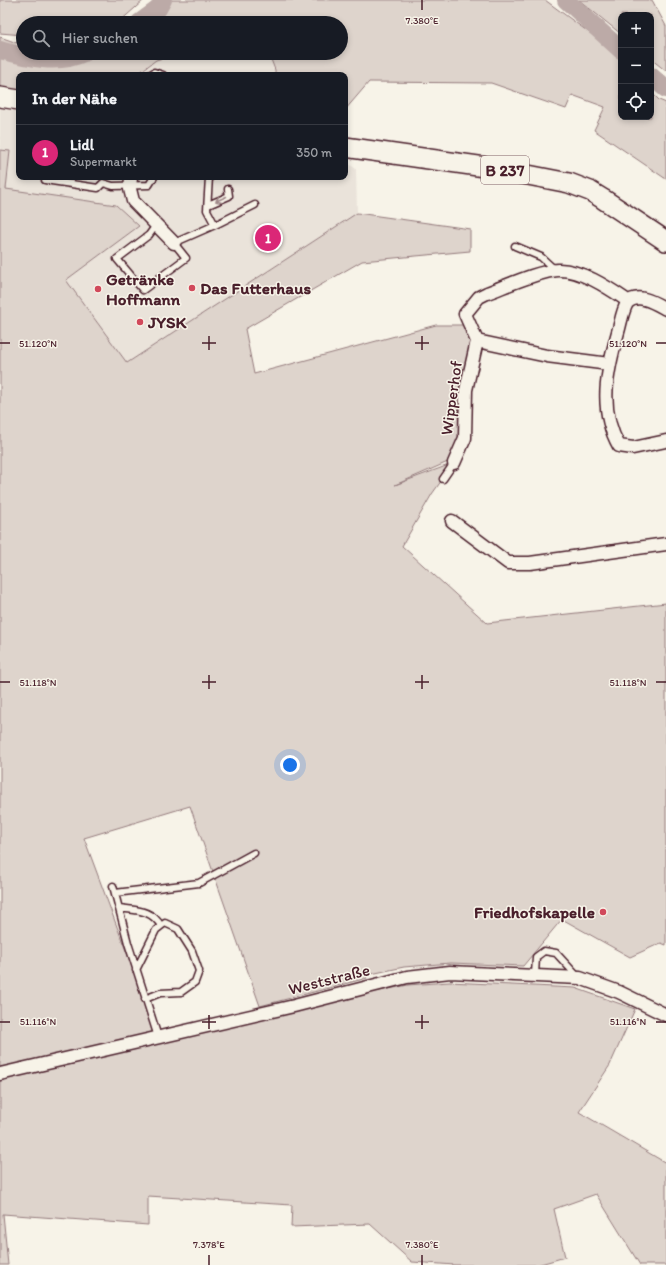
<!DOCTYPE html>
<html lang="de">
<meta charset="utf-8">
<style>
:root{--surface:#171b24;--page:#242831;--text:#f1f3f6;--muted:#9ea1a6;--line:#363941;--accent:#db2777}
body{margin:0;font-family:Itim,sans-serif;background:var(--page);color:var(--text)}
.controls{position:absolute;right:12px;top:12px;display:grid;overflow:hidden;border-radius:8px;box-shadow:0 2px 6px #0003}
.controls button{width:36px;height:36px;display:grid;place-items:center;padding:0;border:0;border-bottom:1px solid var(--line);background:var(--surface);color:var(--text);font:20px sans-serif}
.you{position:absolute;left:290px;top:765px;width:14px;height:14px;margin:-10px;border:3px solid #fff;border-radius:50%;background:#1a73e8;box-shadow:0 0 0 6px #1a73e833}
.badge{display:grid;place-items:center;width:26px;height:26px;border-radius:50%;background:var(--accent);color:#fff;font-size:13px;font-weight:700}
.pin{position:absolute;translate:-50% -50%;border:2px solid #fff;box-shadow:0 1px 4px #0006}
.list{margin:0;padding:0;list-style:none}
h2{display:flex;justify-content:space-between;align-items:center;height:52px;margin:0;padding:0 16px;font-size:17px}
h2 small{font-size:13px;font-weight:400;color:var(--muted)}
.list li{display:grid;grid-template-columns:26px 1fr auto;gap:12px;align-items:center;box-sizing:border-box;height:56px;padding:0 16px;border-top:1px solid var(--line)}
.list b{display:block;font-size:15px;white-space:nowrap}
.list p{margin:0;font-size:13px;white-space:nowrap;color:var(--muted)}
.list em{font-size:13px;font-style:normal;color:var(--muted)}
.icon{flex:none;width:22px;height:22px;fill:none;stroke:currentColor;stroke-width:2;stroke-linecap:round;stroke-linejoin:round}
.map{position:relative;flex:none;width:666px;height:1265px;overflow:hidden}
.search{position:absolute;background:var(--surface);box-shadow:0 2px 6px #0003;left:16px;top:16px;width:332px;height:44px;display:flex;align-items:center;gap:10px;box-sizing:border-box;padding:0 14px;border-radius:22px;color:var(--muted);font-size:15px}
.panel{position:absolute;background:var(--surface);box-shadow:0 2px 6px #0003;left:16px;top:72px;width:332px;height:108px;border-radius:8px}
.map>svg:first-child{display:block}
</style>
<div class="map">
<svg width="666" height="1265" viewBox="0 0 666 1265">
<rect width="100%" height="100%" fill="#f7f3e8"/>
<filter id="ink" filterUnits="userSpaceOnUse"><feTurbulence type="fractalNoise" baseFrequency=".025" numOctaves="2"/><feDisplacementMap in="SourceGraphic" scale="8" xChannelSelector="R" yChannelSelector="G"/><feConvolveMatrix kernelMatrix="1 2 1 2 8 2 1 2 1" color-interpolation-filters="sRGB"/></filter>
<g filter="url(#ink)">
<!-- built -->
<path fill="#eae3da" d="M179,53L270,54L275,75H136L156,60Z
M0,108L19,111V177H345V161L356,169L357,213L127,363L66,280L139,226L116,205L5,189L10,152L0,150Z"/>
<!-- green -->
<path fill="#ded4cc" stroke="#947a7c" d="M0,0H144L118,23H23V35L0,33Z
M165,0H545L606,45L621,60V117H651V92L659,100L666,103V179L594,130L605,107L572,95L566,109L491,83L369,82L345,110V75H275V70L269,54L211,53H341V23H140Z
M579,0H652L666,26V71L651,59V15H621V34Z
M0,37L23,45V53H48L76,63L93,53H179L156,60L136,75H19V90L0,88Z
M0,150L10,151L6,189L116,205L139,226L66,280L127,363L357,213L470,229V251L362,261L245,329L254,374L436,325H464L473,341L459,439L450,461L395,485L454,463L432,494L402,546L487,623L666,603V945L661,943L630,957L562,919L523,966L451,963L404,967L366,975L367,978L260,1006L190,806L84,838L158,1037L408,985L449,982L575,988L635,1009L610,1065L579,1112L666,1163V1265H640L596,1194L554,1209L565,1257L537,1265H455L412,1262L370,1224L291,1227L292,1205L148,1196V1225L3,1214L8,1265H0Z"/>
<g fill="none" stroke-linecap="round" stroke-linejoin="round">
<!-- stream -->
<path stroke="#8e7275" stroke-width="3" d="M661,85H666"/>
<!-- river -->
<path stroke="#bcaaa7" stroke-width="18" d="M566,0L621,50
M139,23L158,9L163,0
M0,50C26,57 57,66 84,53
M651,76L666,89"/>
<!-- service casing -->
<g stroke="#4a1f2b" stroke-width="9">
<path id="service" d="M149,75L154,72L163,75
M45,177V180L98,188L103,183L113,186L149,185L154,177
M208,205L229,196L228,189
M157,224L149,235L117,259L143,290L186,258L174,243L215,225L207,210L209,177
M215,225L255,205
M515,246L541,257L555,270
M443,479L454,463
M113,886L128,943L158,1037
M115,893L199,883L254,853
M119,908C137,911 151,909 161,926
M136,970L156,930L165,923L178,929L192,951L199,971L195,982L181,992L160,993L145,999
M535,975L536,957L544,951L556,953L578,977"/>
</g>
<!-- minor casing -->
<g stroke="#4a1f2b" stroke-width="15">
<path id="minor" d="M131,177L130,189L133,201L174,243
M666,309C655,303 638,292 627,303C622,312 621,322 618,332C607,371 598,409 619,446L633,448L666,441
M609,364L547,356L477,341L465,314L479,297L487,293C506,286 539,271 558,270C581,269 610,289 628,301
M454,463L465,438L466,390L477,341
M452,521L508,563H530L666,544
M0,1074L294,1006L407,977L450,972L580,978L619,992L666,1015"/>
</g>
<!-- primary casing -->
<g stroke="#4a1f2b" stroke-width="22">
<path id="primary" d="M0,97L19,100
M345,147L492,168L569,183L590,191L603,199L666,241"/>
</g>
<!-- service -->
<use href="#service" stroke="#f7f3e8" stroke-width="6"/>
<!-- minor -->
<use href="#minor" stroke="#f7f3e8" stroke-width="12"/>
<!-- primary -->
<use href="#primary" stroke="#f7f3e8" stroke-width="19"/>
</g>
<!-- one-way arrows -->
<defs><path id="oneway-shaft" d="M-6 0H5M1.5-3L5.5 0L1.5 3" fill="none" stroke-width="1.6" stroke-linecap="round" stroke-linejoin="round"/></defs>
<use stroke="#a0898a" href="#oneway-shaft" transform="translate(221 199) rotate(156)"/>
</g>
<!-- ticks -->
<path fill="none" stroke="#4a1f2b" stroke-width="1.5" d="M422,0V10M209,336V350M422,336V350M0,343H10M202,343H216M415,343H429M656,343H666M209,675V689M422,675V689M0,682H10M202,682H216M415,682H429M656,682H666M209,1015V1029M422,1015V1029M0,1022H10M202,1022H216M415,1022H429M656,1022H666M209,1255V1265M422,1255V1265"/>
<!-- markers -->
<g fill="#d1495b" stroke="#f7f3e8" stroke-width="1.5">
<circle cx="192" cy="288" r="4"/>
<circle cx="98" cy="289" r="4"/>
<circle cx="140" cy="322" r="4"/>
<circle cx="603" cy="912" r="4"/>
</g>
<g text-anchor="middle" stroke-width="3" stroke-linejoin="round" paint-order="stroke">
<!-- shield labels -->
<rect fill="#f7f3e8" stroke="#7e5f64" stroke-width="1" x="481" y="156" width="48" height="28" rx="3"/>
<g font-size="16" font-weight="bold" fill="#4a1f2b">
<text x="505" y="176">B 237</text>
</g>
<!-- poi labels -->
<g font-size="17" font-weight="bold" fill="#4a1f2b" stroke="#f7f3e8" text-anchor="start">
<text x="106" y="285">Getränke<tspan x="106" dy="20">Hoffmann</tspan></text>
<text x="200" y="294">Das Futterhaus</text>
<text x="148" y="328">JYSK</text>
<text x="595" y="918" text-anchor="end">Friedhofskapelle</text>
</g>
<!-- street labels -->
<g font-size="17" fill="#4a1f2b" stroke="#f7f3e8">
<text transform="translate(451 398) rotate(-82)" y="6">Wipperhof</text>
<text transform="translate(329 979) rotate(-14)" y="6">Weststraße</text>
</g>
</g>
<g font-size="10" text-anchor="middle" fill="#4a1f2b" stroke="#f7f3e8" stroke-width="3" stroke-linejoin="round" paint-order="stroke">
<text x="422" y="24">7.380°E</text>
<text x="38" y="347">51.120°N</text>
<text x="628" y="347">51.120°N</text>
<text x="38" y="686">51.118°N</text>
<text x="628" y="686">51.118°N</text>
<text x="38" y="1025">51.116°N</text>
<text x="628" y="1025">51.116°N</text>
<text x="209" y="1248">7.378°E</text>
<text x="422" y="1248">7.380°E</text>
</g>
</svg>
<div class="controls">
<button>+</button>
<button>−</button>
<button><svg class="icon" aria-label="locate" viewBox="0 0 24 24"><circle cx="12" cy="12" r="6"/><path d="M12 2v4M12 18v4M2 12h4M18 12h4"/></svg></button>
</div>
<div class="you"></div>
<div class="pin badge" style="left:268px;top:238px">1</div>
<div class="search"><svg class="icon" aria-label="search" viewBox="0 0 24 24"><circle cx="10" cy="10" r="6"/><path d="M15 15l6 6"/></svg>Hier suchen</div>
<section class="panel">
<h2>In der Nähe<small></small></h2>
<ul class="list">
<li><span class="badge">1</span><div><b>Lidl</b><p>Supermarkt</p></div><em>350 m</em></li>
</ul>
</section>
</div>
